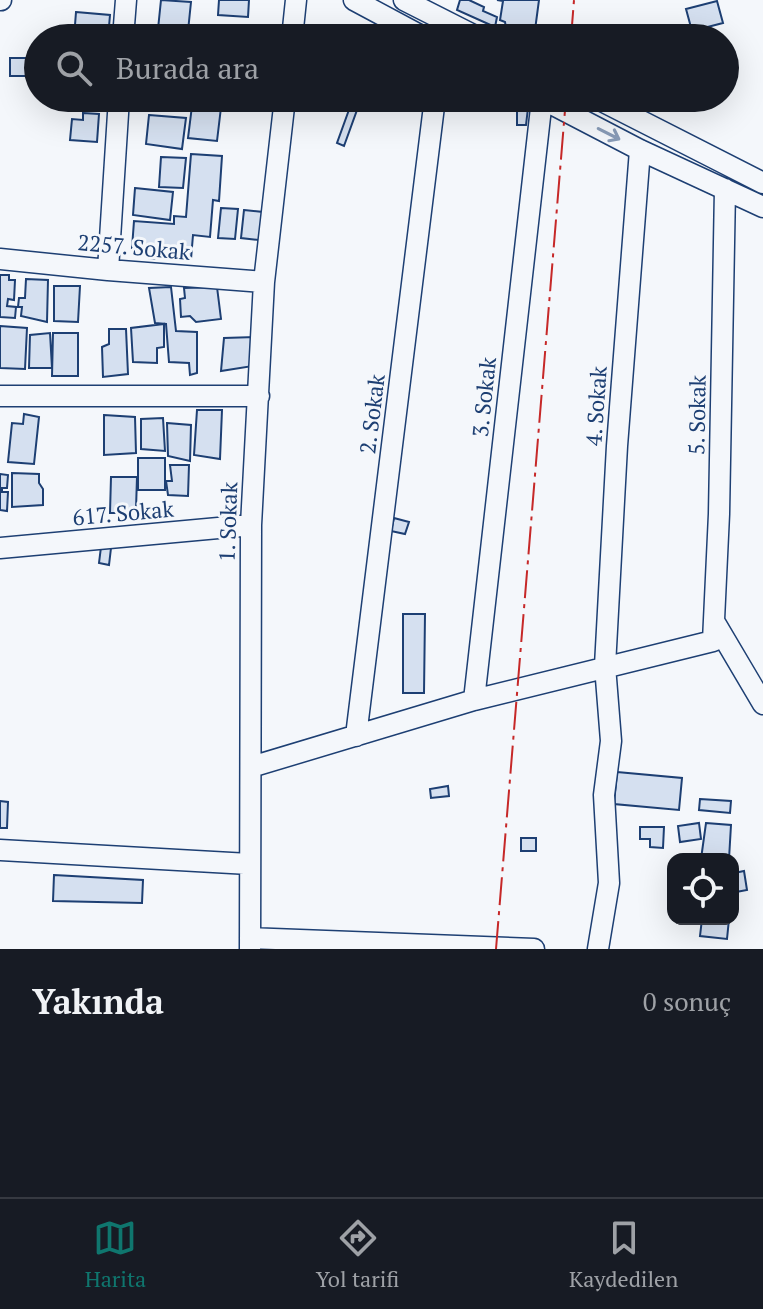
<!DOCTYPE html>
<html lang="tr">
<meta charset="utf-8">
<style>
:root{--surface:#171b24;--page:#242831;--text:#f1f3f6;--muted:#9ea1a6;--line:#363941;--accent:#0f766e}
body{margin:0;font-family:"PT Serif",serif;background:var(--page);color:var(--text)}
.controls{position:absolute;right:24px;bottom:24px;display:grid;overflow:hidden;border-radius:16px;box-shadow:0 8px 32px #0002}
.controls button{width:72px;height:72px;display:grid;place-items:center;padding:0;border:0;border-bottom:2px solid var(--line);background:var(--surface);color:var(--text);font:40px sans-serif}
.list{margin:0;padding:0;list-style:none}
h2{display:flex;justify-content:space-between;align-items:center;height:104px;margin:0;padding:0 32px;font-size:34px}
h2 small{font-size:26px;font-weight:400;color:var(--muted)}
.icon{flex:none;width:44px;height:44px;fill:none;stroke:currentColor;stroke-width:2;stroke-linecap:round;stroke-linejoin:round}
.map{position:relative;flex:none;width:763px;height:949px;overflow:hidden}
.search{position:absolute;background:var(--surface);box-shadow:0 8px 32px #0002;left:24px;right:24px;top:24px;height:88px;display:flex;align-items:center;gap:20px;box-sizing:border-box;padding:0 28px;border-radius:44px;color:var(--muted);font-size:30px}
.sheet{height:248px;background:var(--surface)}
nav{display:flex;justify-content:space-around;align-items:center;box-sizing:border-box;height:112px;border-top:2px solid var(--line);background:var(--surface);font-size:22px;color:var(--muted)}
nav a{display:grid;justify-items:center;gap:4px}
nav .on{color:var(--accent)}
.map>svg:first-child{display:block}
</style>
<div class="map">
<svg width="763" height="949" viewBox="0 0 763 949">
<rect width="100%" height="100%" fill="#f4f7fb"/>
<!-- building -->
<path fill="#d5e0f0" stroke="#1d3f73" stroke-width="2" d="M161,0L191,2L188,31L158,29Z
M219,0H249L248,17L218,15Z
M460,0H469L484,7L483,11L497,17L495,27L457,10Z
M497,0H539L535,30L522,28L519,37L507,33L505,22L500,20L503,1Z
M717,1L723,23L692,31L686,9Z
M76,12L110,15L108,38H74Z
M161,31L192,33L191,38H161Z
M10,58H38V76H10Z
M66,98H104L103,110L65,107Z
M193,98H228L222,99L217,141L188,138Z
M350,107L357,110L344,146L337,143Z
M517,107L528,108L526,125H517Z
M83,113L99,114L97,142L70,140L72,119L83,120Z
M149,115L186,118L182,149L146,144Z
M191,154L222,156L219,201L213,200L210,237L193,235L191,259L171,258L172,250L159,249L158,259L149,258L150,249L132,248L134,221L174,224V216L186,217Z
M161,157L186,158L183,188L159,187Z
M135,188L173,192L170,220L133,215Z
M221,208L238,209L235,239L218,238Z
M244,210L263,212L259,240L241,238Z
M0,275H9V280H15L14,300L8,299L7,306L16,307L15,318L0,317Z
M26,279L48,280L47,322L21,316L22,307H18L19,298H25Z
M54,286H80L78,322L54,321Z
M171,287L176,331L197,332V373L190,375L189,363L169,362L166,324L155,323L149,288Z
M217,287L221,319L196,322L190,316L181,317L180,299L185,298L184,288Z
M164,324V347L157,348V363L133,362L131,328Z
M0,326L27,328L25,369L0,368Z
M109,329H126L128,374L103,377L102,347L109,344Z
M50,333L52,368H29L30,335Z
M53,333H78V376H52Z
M255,337L253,366L221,371L224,338Z
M197,410H222L220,459L194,455Z
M24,414L39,417L34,464L8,462L12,423L23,424Z
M104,415L135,417L136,453L104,455Z
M163,418L165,451L141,449V419Z
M167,423L191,425L190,461L168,456Z
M138,458H165V490H138Z
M170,465H189L188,496L168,495L166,481H172Z
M12,473L39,474V483L43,489V505L12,507Z
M0,474L8,475L7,488H2V492H8L7,511L0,510Z
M111,477H137L136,509H125L124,513H110Z
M394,518L409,522L405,534L391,531Z
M101,547L111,548L109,565L99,563Z
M403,614H425L424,693H403Z
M617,772L682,778L679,810L614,804Z
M448,786L449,796L431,798L430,789Z
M700,799L731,801L730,813L699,810Z
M0,801L8,802L7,828H0Z
M699,823L701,839L680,842L678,826Z
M706,823L731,825L729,859H701Z
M640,827H664L663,848L650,847V839H640Z
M521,838H536V851H521Z
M744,871L747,890L736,892L734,873Z
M54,875L143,880L142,903L53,901Z
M702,919H729L727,939L700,936Z"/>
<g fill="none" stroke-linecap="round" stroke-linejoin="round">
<!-- minor casing -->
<g stroke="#1d3f73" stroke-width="23">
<path id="minor" d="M0,0H1
M354,0L425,38
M404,0L479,38
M123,38L126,0
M292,38L296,0
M540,98L640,150L763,207
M596,98L763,183
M0,259L108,270L264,282
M108,270L119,98
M0,396H259
M0,548L251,525
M714,621L763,704
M474,700L542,99
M356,736L435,98
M251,767L474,700L713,641L719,514L725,189
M0,850L249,864
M250,938L534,949
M250,949L251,525L264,282L285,98
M598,949L609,883L604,795L611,741L605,666L617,446L640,150"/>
</g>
<!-- minor -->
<use href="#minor" stroke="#f4f7fb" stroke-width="20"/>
<!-- power -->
<path stroke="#c62828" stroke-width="2" stroke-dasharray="28 6 4 6" stroke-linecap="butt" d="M571,38L574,0
M496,949L566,98"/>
</g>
<!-- one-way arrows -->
<defs><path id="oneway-shaft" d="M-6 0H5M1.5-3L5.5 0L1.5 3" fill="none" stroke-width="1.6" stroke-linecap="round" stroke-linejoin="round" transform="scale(2)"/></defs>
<use stroke="#889bb7" href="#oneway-shaft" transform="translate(609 134) rotate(27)"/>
<g text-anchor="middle" stroke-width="6" stroke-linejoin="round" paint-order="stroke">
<!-- street labels -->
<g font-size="22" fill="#1d3f73" stroke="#f4f7fb">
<text transform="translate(134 247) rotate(5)" y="8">2257. Sokak</text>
<text transform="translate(484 397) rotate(-84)" y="8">3. Sokak</text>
<text transform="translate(596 406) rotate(-86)" y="8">4. Sokak</text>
<text transform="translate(372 414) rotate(-83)" y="8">2. Sokak</text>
<text transform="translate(697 415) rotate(-89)" y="8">5. Sokak</text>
<text transform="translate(123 513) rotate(-5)" y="8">617. Sokak</text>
<text transform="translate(228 522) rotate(-88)" y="8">1. Sokak</text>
</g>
</g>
</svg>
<div class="controls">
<button><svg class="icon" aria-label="locate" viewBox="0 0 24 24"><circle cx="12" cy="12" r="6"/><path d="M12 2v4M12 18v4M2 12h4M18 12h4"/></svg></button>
</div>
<div class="search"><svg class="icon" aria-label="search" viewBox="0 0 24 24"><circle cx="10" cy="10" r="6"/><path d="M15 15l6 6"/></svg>Burada ara</div>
</div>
<section class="sheet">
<h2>Yakında<small>0 sonuç</small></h2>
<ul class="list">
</ul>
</section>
<nav>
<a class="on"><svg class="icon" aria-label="map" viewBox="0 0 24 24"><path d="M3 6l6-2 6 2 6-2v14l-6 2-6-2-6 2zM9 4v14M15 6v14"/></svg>Harita</a>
<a><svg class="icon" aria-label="directions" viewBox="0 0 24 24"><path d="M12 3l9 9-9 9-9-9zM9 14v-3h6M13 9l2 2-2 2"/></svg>Yol tarifi</a>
<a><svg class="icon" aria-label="saved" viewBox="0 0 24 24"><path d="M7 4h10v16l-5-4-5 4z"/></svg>Kaydedilen</a>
</nav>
